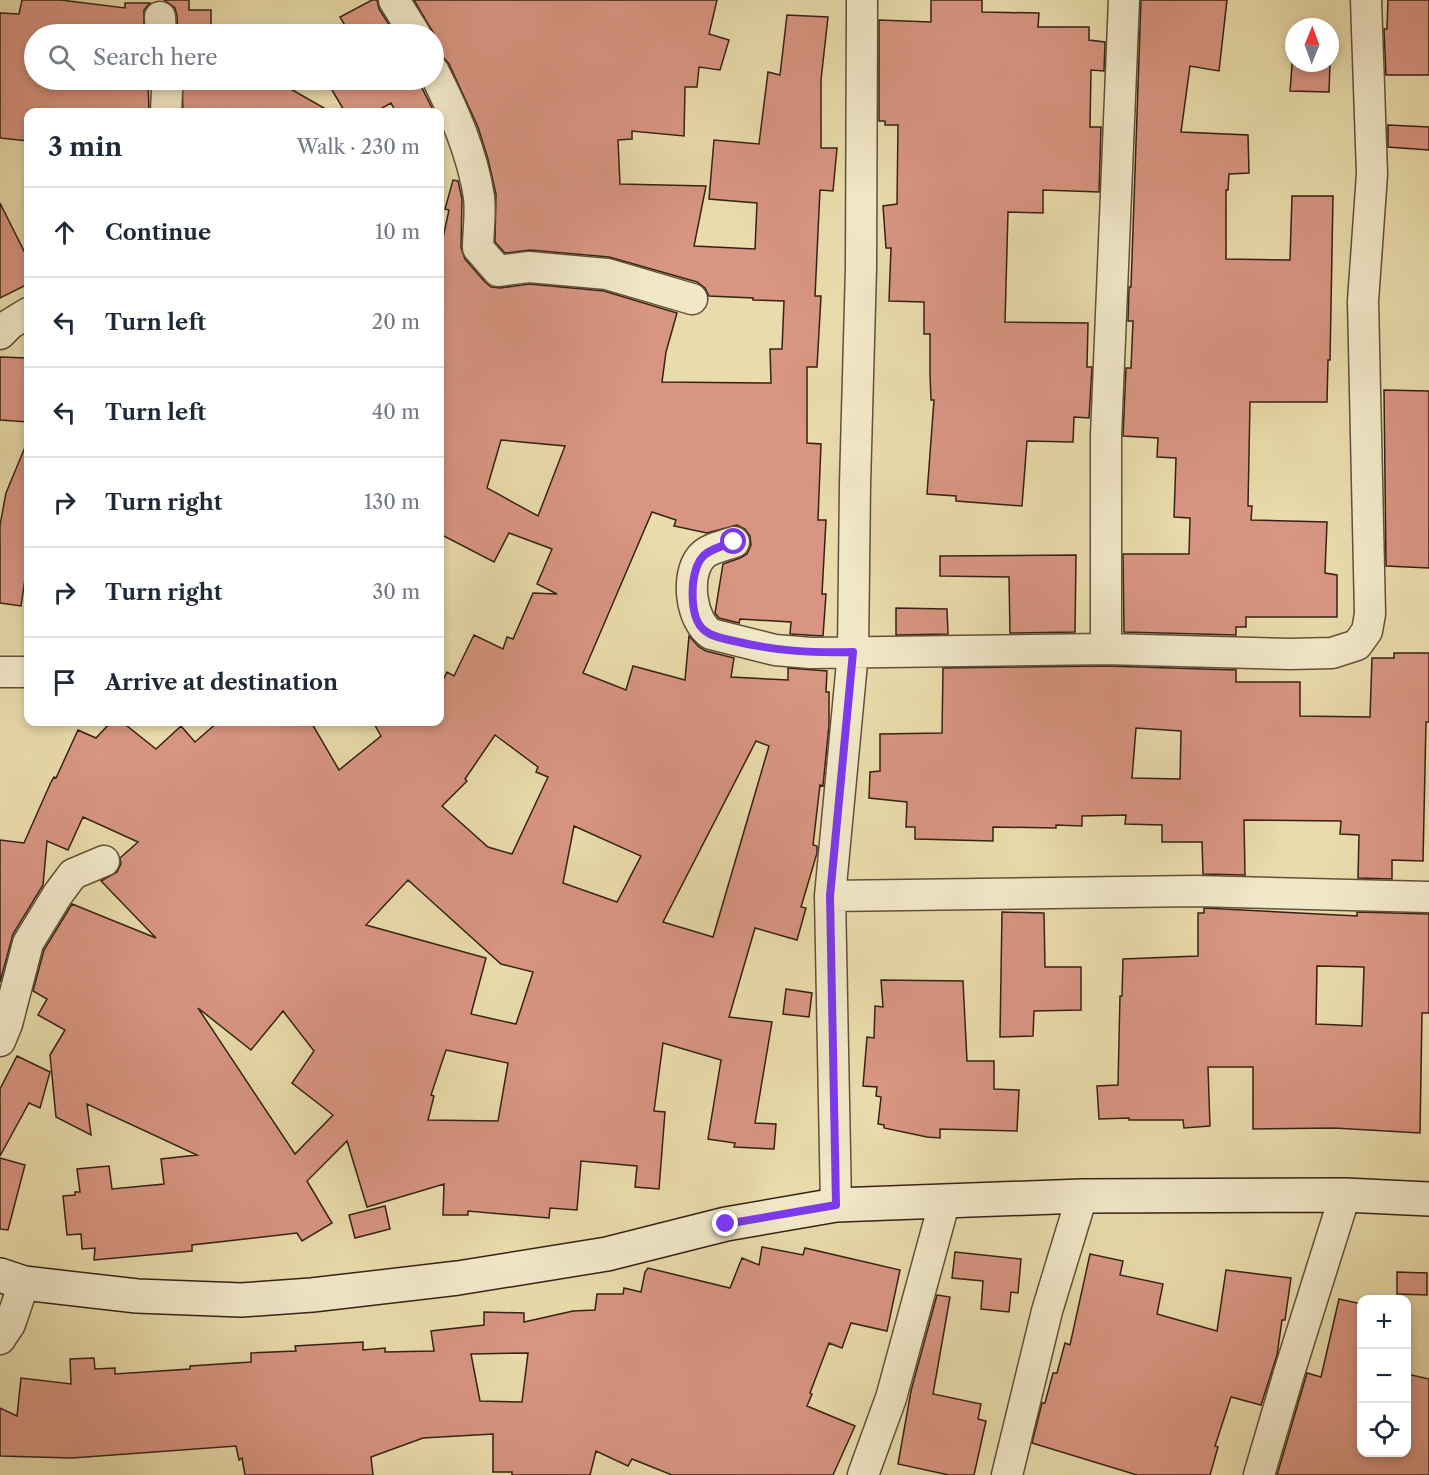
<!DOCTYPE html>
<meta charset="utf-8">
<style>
:root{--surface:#fff;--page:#f6f6f7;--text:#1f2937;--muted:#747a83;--line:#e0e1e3}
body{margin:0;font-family:"Libre Caslon Text",serif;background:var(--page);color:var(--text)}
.controls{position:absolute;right:18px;bottom:18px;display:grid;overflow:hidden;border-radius:12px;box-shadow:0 3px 9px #0003}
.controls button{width:54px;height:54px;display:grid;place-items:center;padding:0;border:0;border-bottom:2px solid var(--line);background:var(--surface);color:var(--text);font:30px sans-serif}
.compass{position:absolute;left:1285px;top:18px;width:54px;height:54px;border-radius:50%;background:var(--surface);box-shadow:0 3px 9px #0003;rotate:1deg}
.stop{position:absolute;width:18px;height:18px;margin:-14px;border:4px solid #7c3aed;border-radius:50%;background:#fff}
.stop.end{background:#7c3aed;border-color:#fff;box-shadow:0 2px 6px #0008}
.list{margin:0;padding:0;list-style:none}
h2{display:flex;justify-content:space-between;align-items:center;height:78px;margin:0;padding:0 24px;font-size:26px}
h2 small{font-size:20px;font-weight:400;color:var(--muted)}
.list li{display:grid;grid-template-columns:39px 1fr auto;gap:18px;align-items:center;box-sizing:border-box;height:90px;padding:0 24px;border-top:2px solid var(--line)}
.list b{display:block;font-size:22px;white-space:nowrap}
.list em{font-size:20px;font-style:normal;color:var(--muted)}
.icon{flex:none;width:33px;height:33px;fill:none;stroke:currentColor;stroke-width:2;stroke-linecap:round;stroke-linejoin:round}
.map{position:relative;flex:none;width:1429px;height:1475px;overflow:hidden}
.search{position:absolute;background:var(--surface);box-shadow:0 3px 9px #0003;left:24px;top:24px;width:420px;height:66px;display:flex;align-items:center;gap:15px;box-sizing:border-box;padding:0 21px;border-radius:33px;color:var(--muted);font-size:22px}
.panel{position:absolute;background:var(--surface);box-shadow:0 3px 9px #0003;left:24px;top:108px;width:420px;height:618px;border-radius:12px}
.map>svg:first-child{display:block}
</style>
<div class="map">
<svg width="1429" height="1475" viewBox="0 0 1429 1475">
<rect width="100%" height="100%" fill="#e9dbab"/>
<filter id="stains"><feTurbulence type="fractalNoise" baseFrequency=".00333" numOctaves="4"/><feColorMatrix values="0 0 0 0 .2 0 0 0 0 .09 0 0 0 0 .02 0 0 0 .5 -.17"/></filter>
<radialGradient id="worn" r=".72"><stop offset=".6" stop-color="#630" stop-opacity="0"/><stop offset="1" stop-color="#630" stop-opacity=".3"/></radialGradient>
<!-- building -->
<path fill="#d89582" stroke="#362215" stroke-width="1.5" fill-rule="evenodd" d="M22,0H61L125,8V3H150L144,10V34H34V80H148L149,112H28V141L0,138V13L19,14Z
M164,0H189V10H211V34H178L177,16L175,8Z
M372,0H377L379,9L395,34H350L340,17Z
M414,0H717L709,34L729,40L720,70L699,67L697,87H685L684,136L632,131V139L618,140L620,184L706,186L694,246L755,249L757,203L709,199L714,140L759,144L768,72L780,75L787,15L828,17L821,80V148H837L833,191L820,190L815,296H821L817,367H807V443L821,444L818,520H826L822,594H826L823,636L790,634L791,622L740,619L739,623L719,618L715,613L723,564L740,558L747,554L751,545L750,536L745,529L737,525L707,533L674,526L676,520L652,512L583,673L626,690L633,666L685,680L689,636L699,647L706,651L734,658L731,677L788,680V668L827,671L826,692H829V725L823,786L820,785L813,845L817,846V853L801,907L806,908L797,940L755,928L729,1017L772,1022L755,1123L776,1124L774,1149L734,1147L735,1143L708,1139L721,1060L663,1043L654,1111L665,1112L659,1189L635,1187L637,1166L581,1161L577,1210L550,1208L549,1218L468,1211V1215H443L444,1184L367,1207L347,1141L307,1181L332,1223L302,1241L297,1233L192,1245V1251L94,1260L95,1248L82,1249L81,1234L67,1235L63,1196L75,1195V1192H80L77,1169L109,1166L112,1189L164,1184L161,1159L197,1155L87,1104L91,1135L56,1117L50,1055L65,1030L38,1015L47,999L33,991L44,950L72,904L156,938L101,881L117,872L121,864L120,858L138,842L83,817L68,850L47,841L43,885L13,934L0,982V840L24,843L51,782L54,777L56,778L78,730L96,738L111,722H122L156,749L181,726L195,742L218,722H311L339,770L381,736L373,722H440V686L447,672L454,676L474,635L503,649L507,637L513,639L533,593L557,594L537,584L552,549L509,533L494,562L440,534V251L449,210L445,209L453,180L458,181L462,199L461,248L465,259L485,282L491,287L500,288L529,284L604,291L677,313L666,352L662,382L771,383L770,349H782L784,301L753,300V298L709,296L705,288L697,282L609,257L530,250L505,253L495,242L496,194L488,159L478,127L449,64L443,57L434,55V34ZM501,440L565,446L538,516L487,488ZM495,735L538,767L536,772L548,777L512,854L488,847L442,806L467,781L465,779ZM756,741L769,746L713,937L663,922ZM574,826L641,856L617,902L563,883ZM408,880L501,964L533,972L516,1024L471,1014L486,958L366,925ZM198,1008L251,1050L283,1011L314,1051L292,1083L333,1115L295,1154ZM446,1050L508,1063L498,1121L428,1120L434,1096L431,1095Z
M931,0H982V12L1039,13L1038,27H1089V40L1105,42L1104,71L1091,70L1090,127H1101L1099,192L1043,190V213L1008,212L1005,322L1088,323L1087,367H1092L1089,418L1074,417L1073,442L1027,441L1022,506L956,501V496L927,494L934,400H931L930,375V334H924V302L889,301L891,248H886L883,206L897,204L898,125H885V121H879V20L931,22Z
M1141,0H1227L1219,71L1190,66L1181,132L1248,135L1249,173L1229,174L1228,190H1226V259L1290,260L1292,196H1333L1330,360H1328L1327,402H1250L1248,506H1252L1251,520L1327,522L1325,573L1337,575V617H1246V627H1236V635L1124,632L1123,554H1189L1190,518L1174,517L1176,458L1157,457L1158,438L1123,436L1126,368H1131L1133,321H1128L1129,287H1131Z
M1388,0H1429V75H1386L1384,29H1387Z
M1294,39V63H1330L1329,92L1290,91Z
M182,80H275L331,112H183Z
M326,80H418L434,112H396L391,103L375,112H345Z
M1388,125L1429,127V150L1388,147Z
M0,203L28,259V284L0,298Z
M0,357L28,358V422L0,420Z
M1384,390L1429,391V568L1386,566Z
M28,440V559L21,606L0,603V525L6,493Z
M1076,555L1075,632L1010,633L1009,577L940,576V556Z
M896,608L947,609L948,634L896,635Z
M1394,653H1429V722H1426L1423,861L1392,860V879L1358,878L1359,835L1340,834L1341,821L1244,820L1245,875L1203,874L1202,842H1162V825L1125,824L1126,815L1082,816V826L1056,825V828L993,827V841L915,839V827H906L907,802L869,798L870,772L880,771V734L942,733L943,668L1106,666L1236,670V682H1300V716L1370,717L1372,658H1394ZM1136,728L1181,731L1180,779L1132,778Z
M1204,908L1357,916V912L1429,914V1013H1422L1420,1133L1334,1128L1253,1129V1067H1208L1210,1126L1184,1128L1183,1120H1129V1118L1099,1119L1097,1086L1118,1085L1120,996H1122L1123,959L1198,956V913H1204ZM1317,966L1364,967L1362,1026L1316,1024Z
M1002,912L1044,913L1045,967H1081V1010L1034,1011L1033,1036L1000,1037Z
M881,980L963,981L967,1061H994V1089L1019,1090L1017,1131L940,1129V1138L927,1137L884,1128V1125L878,1124L881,1097L876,1096L877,1087L863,1086L867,1037L874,1038L875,1006L883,1007Z
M786,989L812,993L809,1017L783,1014Z
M17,1056L50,1072L40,1108L29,1103L0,1156V1089Z
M0,1158L25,1165L8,1230L0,1229Z
M385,1206L390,1229L355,1238L349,1215Z
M762,1247L803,1255L805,1248L900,1270L887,1331L851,1323L842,1348L829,1343L810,1393L812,1394L807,1406L855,1426L833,1475H672L632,1459L628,1466L596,1451L590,1475H512V1472H493V1434L423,1438L371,1457L373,1475H245L242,1458L239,1460L236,1446L72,1458L0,1456V1408L17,1416L21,1378L71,1384L70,1359L94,1358L95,1369L115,1368V1374L190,1369V1366L251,1362V1353L296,1351L295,1346L363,1342V1350L385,1348V1352L434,1351L431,1331L484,1325V1312L524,1313V1322L573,1311L595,1310L597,1294H623L624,1288L641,1292L645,1272L648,1268L730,1288L742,1258L759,1265ZM528,1353L522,1402L480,1401L471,1354Z
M955,1252L1021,1259L1018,1293L1011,1292L1009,1312L981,1309L983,1281L952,1278Z
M1090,1254L1123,1261L1120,1275L1163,1284L1157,1314L1217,1331L1226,1270L1291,1278L1285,1320H1282L1277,1355L1261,1405L1231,1397L1215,1446L1218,1447L1210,1475H1137L1032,1443L1042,1403H1045L1053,1373H1057L1065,1343L1070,1345Z
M1397,1272L1427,1273V1295L1397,1294Z
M937,1295L950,1297L933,1394L981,1404L978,1419L986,1421L974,1475H949L898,1464L911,1391Z
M1339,1299L1362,1304V1452H1407V1374L1429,1379V1475H1277L1307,1373L1321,1377Z"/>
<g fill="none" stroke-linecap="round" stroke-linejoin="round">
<!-- street casing -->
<g stroke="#63503a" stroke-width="33">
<path id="street" d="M394,0L415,34
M160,17L161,34
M434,72C454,112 472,152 479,197C481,214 478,232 478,248L498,271L529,267L607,274L692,299
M165,80L167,90L166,112
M0,334L10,324L28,313
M734,542C724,546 708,548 701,557C685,576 691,621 711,634L775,650L811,653L1106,649L1290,654L1332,653L1357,645L1367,631L1370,614L1363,301L1372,174L1366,0
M1106,649V435L1124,0
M0,672H28
M830,896L1195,891L1429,897
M0,1041L7,1024L28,943L58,894L73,874L104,861
M836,1205L830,896L853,652L855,485L861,268L862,0
M0,1339L10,1324L24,1283
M863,1475L891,1398L945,1200
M1007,1475L1047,1311L1082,1196
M1259,1475L1289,1373L1345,1195"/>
</g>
<!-- secondary casing -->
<g stroke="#362215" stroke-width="36">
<path id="secondary" d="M0,1275L24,1283L137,1296L241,1300L312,1295L458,1278L607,1254L726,1224L836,1205L1082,1196L1345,1195L1429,1199"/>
</g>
<!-- street -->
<use href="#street" stroke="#f1e8c8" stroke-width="30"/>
<!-- secondary -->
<use href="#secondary" stroke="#f1e8c8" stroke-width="33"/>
</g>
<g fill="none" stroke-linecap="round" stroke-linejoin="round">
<!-- route -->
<path stroke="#7c3aed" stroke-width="8" d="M726,1224L836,1205L830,896L853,652C811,653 775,651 734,641C725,639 712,637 704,630C692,620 692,597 693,583C697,552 708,551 734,542"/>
</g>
<rect width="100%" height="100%" filter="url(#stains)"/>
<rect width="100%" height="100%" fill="url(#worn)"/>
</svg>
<div class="controls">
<button>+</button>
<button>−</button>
<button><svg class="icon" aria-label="locate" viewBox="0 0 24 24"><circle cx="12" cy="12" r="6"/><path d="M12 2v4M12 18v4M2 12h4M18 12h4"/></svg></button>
</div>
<svg class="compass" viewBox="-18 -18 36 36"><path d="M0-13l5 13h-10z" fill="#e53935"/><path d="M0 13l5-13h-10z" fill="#747a83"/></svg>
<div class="stop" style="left:734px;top:542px"></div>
<div class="stop end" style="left:726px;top:1224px"></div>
<div class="search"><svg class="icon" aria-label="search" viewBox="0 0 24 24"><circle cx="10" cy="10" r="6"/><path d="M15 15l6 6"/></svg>Search here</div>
<section class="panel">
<h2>3 min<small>Walk · 230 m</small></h2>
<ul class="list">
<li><svg class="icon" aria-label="ahead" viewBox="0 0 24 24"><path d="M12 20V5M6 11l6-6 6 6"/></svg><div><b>Continue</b></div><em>10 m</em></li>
<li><svg class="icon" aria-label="left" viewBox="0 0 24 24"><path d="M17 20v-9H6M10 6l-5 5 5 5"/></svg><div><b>Turn left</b></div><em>20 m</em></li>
<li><svg class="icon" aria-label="left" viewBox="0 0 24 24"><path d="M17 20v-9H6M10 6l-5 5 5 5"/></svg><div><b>Turn left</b></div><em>40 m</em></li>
<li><svg class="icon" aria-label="right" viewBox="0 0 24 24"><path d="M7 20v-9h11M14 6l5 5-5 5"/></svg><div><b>Turn right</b></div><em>130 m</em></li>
<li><svg class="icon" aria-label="right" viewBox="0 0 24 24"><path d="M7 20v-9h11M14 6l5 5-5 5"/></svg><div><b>Turn right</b></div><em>30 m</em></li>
<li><svg class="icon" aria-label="arrive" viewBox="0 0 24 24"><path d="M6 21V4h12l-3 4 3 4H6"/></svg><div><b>Arrive at destination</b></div></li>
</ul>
</section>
</div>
